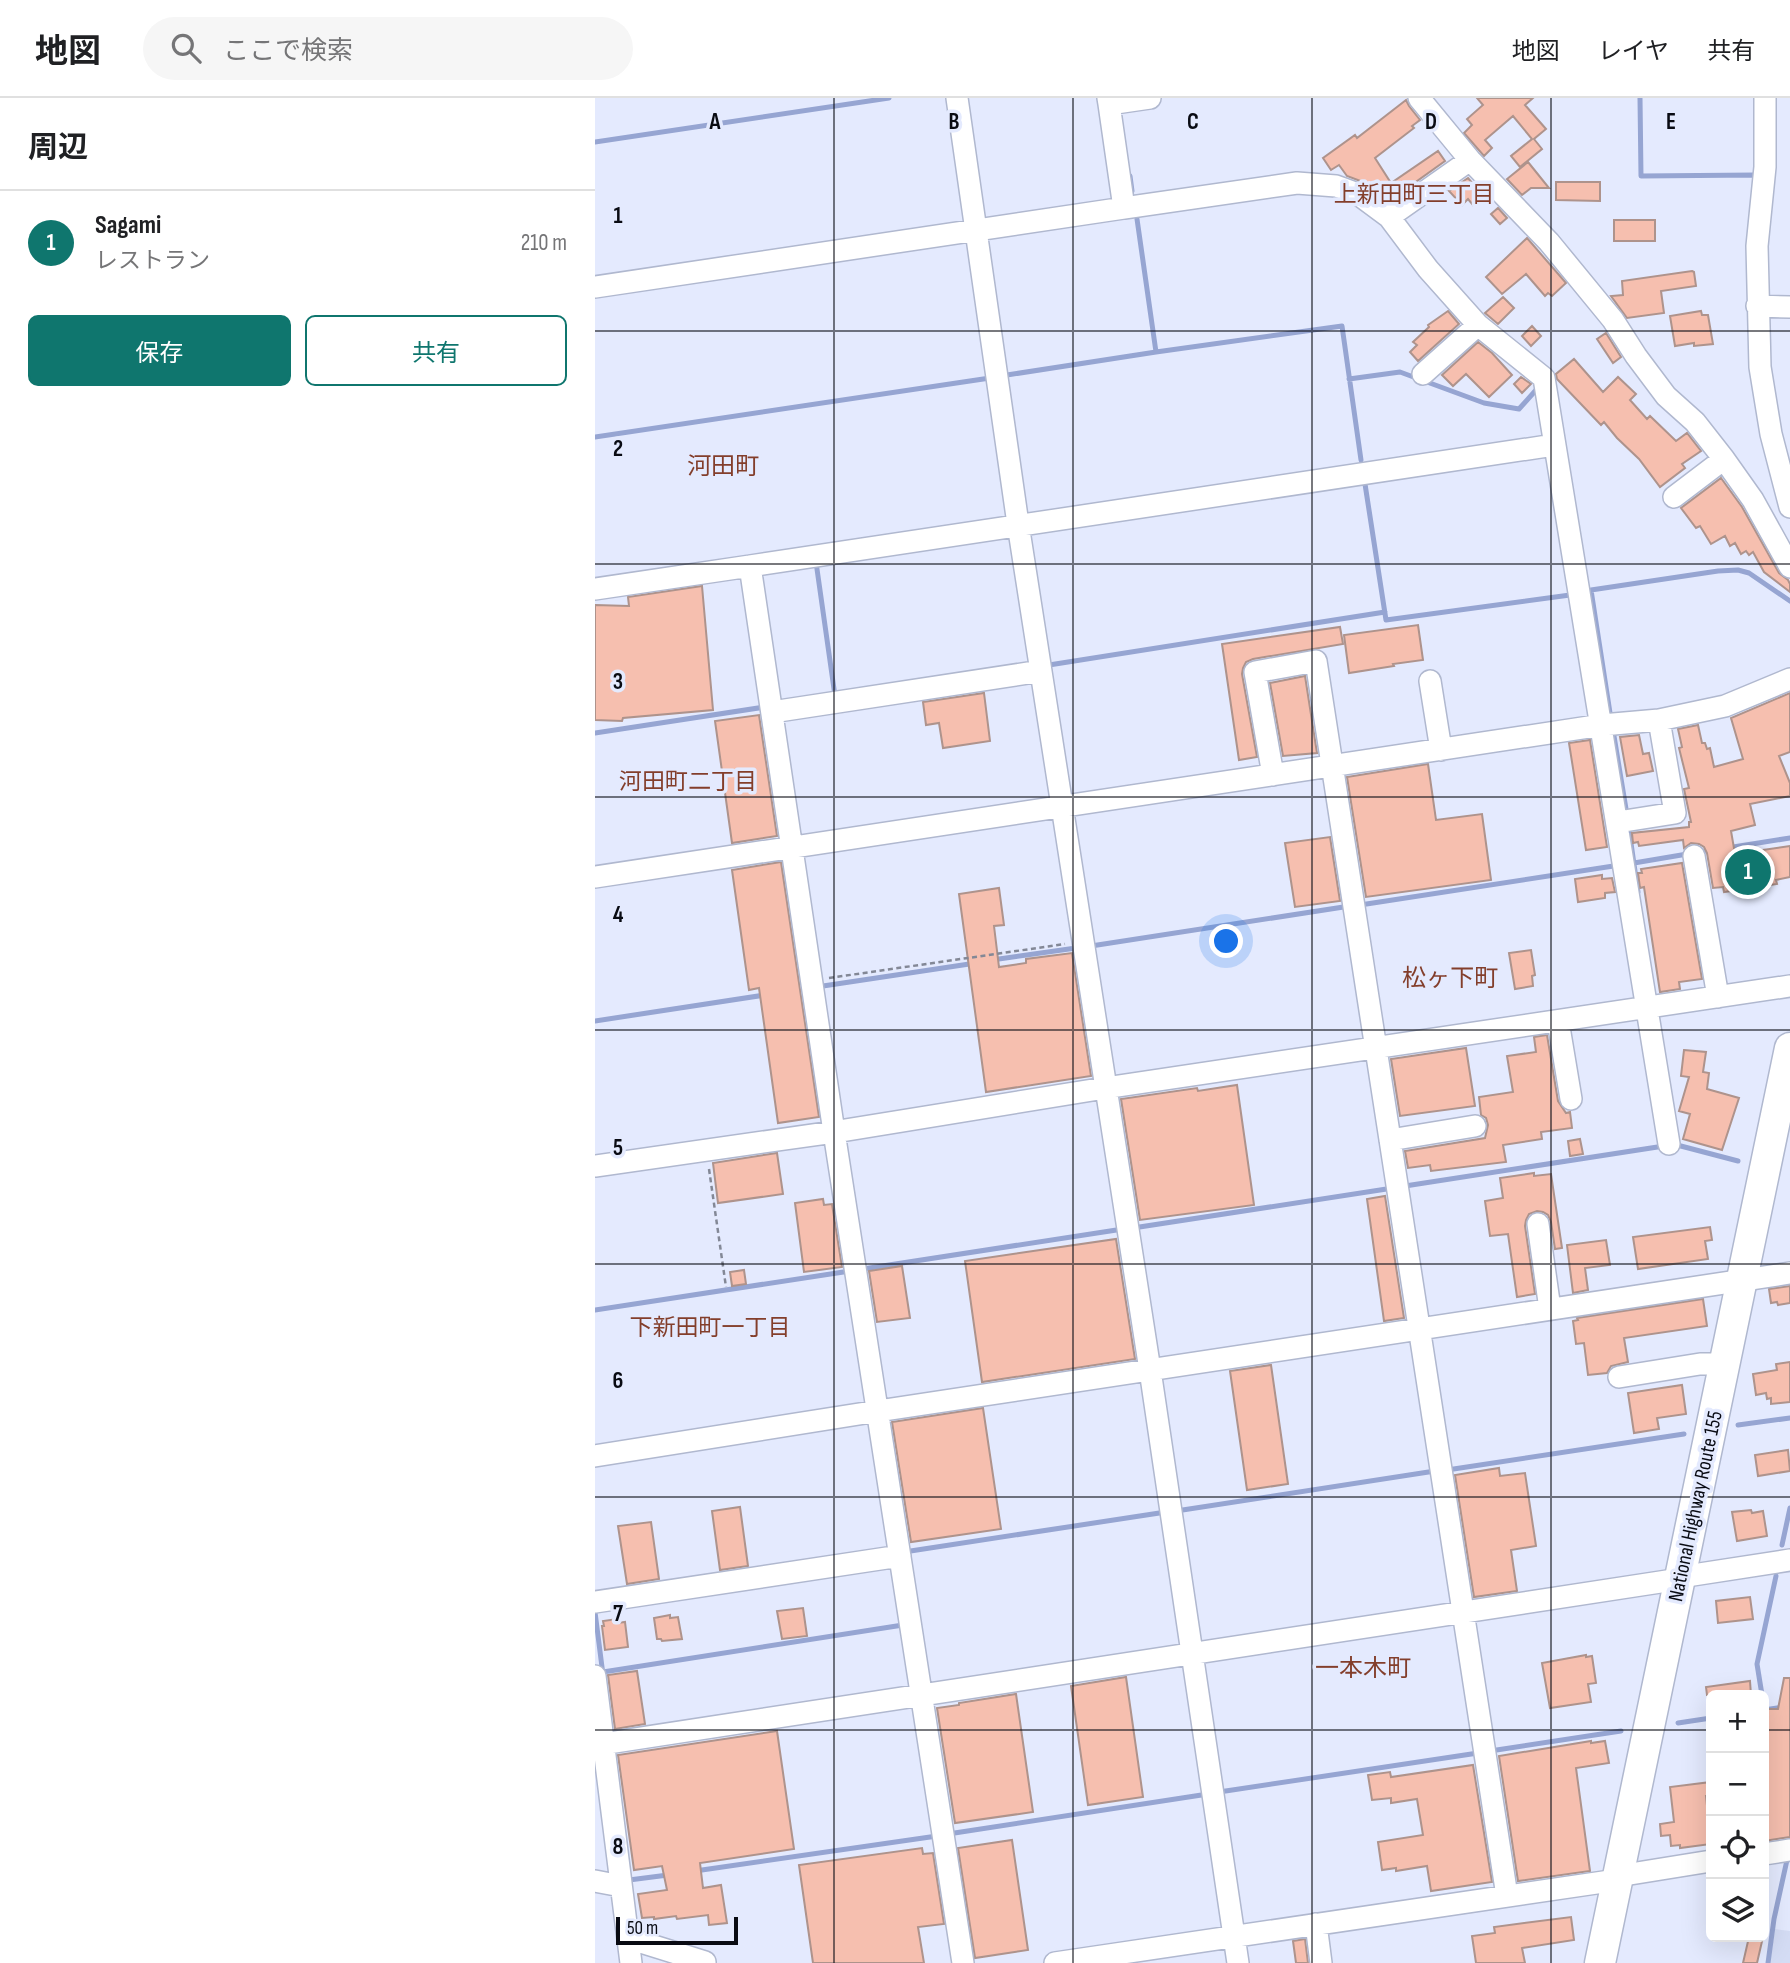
<!DOCTYPE html>
<html lang="ja">
<meta charset="utf-8">
<style>
:root{--surface:#fff;--page:#f6f6f6;--text:#202124;--muted:#757577;--line:#e0e0e0;--accent:#0f766e}
body{margin:0;font-family:"Sofia Sans Condensed","Noto Sans JP",sans-serif;background:var(--page);color:var(--text)}
.controls{position:absolute;right:21px;bottom:21px;display:grid;overflow:hidden;border-radius:10px;box-shadow:0 7px 28px #0002}
.controls button{width:63px;height:63px;display:grid;place-items:center;padding:0;border:0;border-bottom:2px solid var(--line);background:var(--surface);color:var(--text);font:35px sans-serif}
.scale{position:absolute;left:21px;bottom:18px;width:122px;box-sizing:border-box;padding-left:7px;border:4px solid #090b13;border-top:0;font-size:19px;line-height:24px;white-space:nowrap;color:#090b13;-webkit-text-stroke:5px #e4eafe;paint-order:stroke}
.you{position:absolute;left:632px;top:844px;width:24px;height:24px;margin:-18px;border:5px solid #fff;border-radius:50%;background:#1a73e8;box-shadow:0 0 0 10px #1a73e833}
.badge{display:grid;place-items:center;width:46px;height:46px;border-radius:50%;background:var(--accent);color:#fff;font-size:23px;font-weight:700}
.pin{position:absolute;translate:-50% -50%;border:4px solid #fff;box-shadow:0 2px 7px #0006}
.list{margin:0;padding:0;list-style:none}
h2{display:flex;justify-content:space-between;align-items:center;height:91px;margin:0;padding:0 28px;font-size:30px}
h2 small{font-size:23px;font-weight:400;color:var(--muted)}
.list li{display:grid;grid-template-columns:46px 1fr auto;gap:21px;align-items:center;box-sizing:border-box;height:105px;padding:0 28px;border-top:2px solid var(--line)}
.list b{display:block;font-size:26px;white-space:nowrap}
.list p{margin:0;font-size:23px;white-space:nowrap;color:var(--muted)}
.list em{font-size:23px;font-style:normal;color:var(--muted)}
.actions{display:flex;gap:14px;padding:21px 28px}
.actions a{flex:1;padding:16px 0;border:2px solid var(--accent);border-radius:10px;text-align:center;font-size:24px;color:var(--accent)}
.actions .main{background:var(--accent);color:#fff}
.icon{flex:none;width:38px;height:38px;fill:none;stroke:currentColor;stroke-width:2;stroke-linecap:round;stroke-linejoin:round}
.map{position:relative;flex:none;width:1195px;height:1865px;overflow:hidden}
header{display:flex;align-items:center;gap:42px;box-sizing:border-box;height:98px;padding:0 35px;background:var(--surface);border-bottom:2px solid var(--line)}
header strong{font-size:33px}
nav{display:flex;gap:38px;margin-inline-start:auto;font-size:24px}
.search{width:490px;height:63px;background:var(--page);display:flex;align-items:center;gap:18px;box-sizing:border-box;padding:0 24px;border-radius:38px;color:var(--muted);font-size:26px}
main{display:flex}
aside{flex:1;background:var(--surface)}
.map>svg:first-child{display:block}
</style>
<header>
<strong>地図</strong>
<div class="search"><svg class="icon" aria-label="search" viewBox="0 0 24 24"><circle cx="10" cy="10" r="6"/><path d="M15 15l6 6"/></svg>ここで検索</div>
<nav><a>地図</a><a>レイヤ</a><a>共有</a></nav>
</header>
<main>
<aside>
<h2>周辺<small></small></h2>
<ul class="list">
<li><span class="badge">1</span><div><b>Sagami</b><p>レストラン</p></div><em>210 m</em></li>
</ul>
<div class="actions"><a class="main">保存</a><a>共有</a></div>
</aside>
<div class="map">
<svg width="1195" height="1865" viewBox="0 0 1195 1865">
<rect width="100%" height="100%" fill="#e4eafe"/>
<!-- built -->
<path fill="#d4dcf4" d="M1180,1831L1195,1833V1865H1175Z"/>
<g fill="none" stroke-linecap="round" stroke-linejoin="round">
<!-- stream -->
<path stroke="#96a5d2" stroke-width="5" d="M1045,0L1046,78L1160,77V81
M0,44L294,0
M535,78L537,93
M542,121L561,254L747,228L766,362
M412,277L561,254
M754,281L805,274L889,305L924,311L941,292
M0,339L395,280
M770,386L791,522L975,497
M221,464L240,598
M454,567L790,514
M1015,615L996,492L1123,473L1143,472L1154,475L1195,503
M1018,632L1031,711
M0,635L170,609
M1034,731L1043,794
M1132,750L1195,740
M1039,765L1116,752
M765,807L1025,767
M496,848L755,808
M397,862L481,850
M228,888L381,865
M0,923L170,897
M1082,1045V1047L1143,1063
M810,1088L1069,1048
M538,1130L798,1090
M268,1171L528,1131
M0,1212L255,1173
M1143,1327L1195,1320
M852,1372L1089,1336
M581,1413L840,1373
M1187,1447L1195,1410
M309,1454L571,1414
M0,1514L8,1577
M8,1574L308,1527
M1167,1597L1162,1566L1181,1478
M1169,1612L1195,1608
M1083,1625L1116,1620
M895,1653L1026,1633
M624,1694L883,1655
M353,1736L613,1696
M100,1773L342,1738
M34,1782L73,1777
M1173,1865L1179,1821L1192,1762"/>
</g>
<!-- building -->
<path fill="#f6bfaf" stroke="#ae938c" stroke-width="2" d="M882,0H938L930,7L951,31L939,41L947,51L925,69L916,58L937,41L918,18L890,42L897,50L889,58L869,35L877,27L872,21L888,7Z
M811,2L814,8L825,22L817,28L819,30L780,60L796,85L843,53L850,63L794,103L785,90L781,93L769,83L768,84L752,78L744,67L736,72L728,60L760,37L762,40Z
M933,64L954,90H936L927,97L912,81Z
M873,80L888,98L878,107L873,101L867,107L854,93Z
M961,84H1005V103L961,102Z
M903,110L912,120L905,126L896,116Z
M1019,122H1060V143H1019Z
M932,140L971,185L957,198L953,195L950,198L931,176L907,196L891,179Z
M1097,173L1099,174L1101,188L1066,193L1069,215L1032,220L1016,198L1028,197L1027,183Z
M908,199L919,210L903,226L890,215Z
M853,213L864,226L823,263L815,254L822,247L818,244L834,229L833,227Z
M1106,213L1107,217H1113L1118,246L1099,248V245L1080,248L1075,218Z
M937,228L946,238L936,248L927,238Z
M1011,235L1026,259L1018,265L1002,241Z
M883,244L897,255L917,277L894,299L871,276L858,288L847,277Z
M979,261L1008,294L1023,279L1041,296L1035,302L1052,321L1055,318L1081,343L1092,335L1106,353L1087,366L1090,370L1065,389L1044,361L1022,340L1009,324L1006,327L962,281L961,276Z
M926,279L936,286L927,295L919,286Z
M1126,380L1147,409L1184,475L1193,482L1195,486V494L1169,474L1158,454L1154,457L1151,453L1146,456L1140,445L1135,448L1130,438L1116,446L1105,428L1101,430L1086,410Z
M107,488L118,612L28,620L27,623L0,622V507L34,508L33,499Z
M823,527L828,562L798,566L799,568L754,575L749,537Z
M745,529L748,546L658,561L651,564L648,570L647,576L662,659L644,662L627,546Z
M710,578L722,655L688,658L675,585Z
M389,595L395,643L348,650L344,625L331,627L328,604Z
M1195,595V654L1184,658L1195,685V698L1155,706L1160,727L1136,733L1140,756L1195,748V779L1181,782L1182,786L1129,794L1128,789L1118,790L1112,755L1109,749L1104,746L1096,745L1089,750L1088,742L1044,748L1043,744L1038,745L1037,735L1094,729V724H1096L1089,691L1094,690L1084,650L1087,649L1083,631L1103,627L1107,645H1110L1112,651L1115,650L1119,669L1148,661L1136,620Z
M164,617L182,738L137,745L120,623Z
M1044,637L1048,656L1054,655L1058,673L1032,678L1025,639Z
M995,642L1012,749L991,752L974,645Z
M833,666L841,722L887,716L896,782L771,799L752,679Z
M735,739L745,803L700,809L690,745Z
M186,764L224,1019L183,1025L164,890L154,892L137,772Z
M1087,765L1107,881L1084,884L1085,891L1065,894L1049,789L1045,790L1043,775H1047L1046,771Z
M1007,777V781L1017,780L1020,794L1010,795V800L983,804L980,781Z
M404,790L409,827L399,828L404,869L431,865V861L477,855L496,978L391,994L364,796Z
M936,852L940,877L937,878L938,888L920,891L914,855Z
M952,937L963,1003L971,1015L975,1014L977,1030L946,1034L947,1041L908,1047L911,1064L836,1073L835,1067L813,1070L810,1053L890,1040L893,1027L891,1020L886,1017L884,999L918,994L912,958L941,954L939,939Z
M871,950L880,1008L805,1018L796,961Z
M1089,952L1111,954L1108,974L1114,975L1112,991L1144,1000L1127,1052L1088,1041L1095,1016L1084,1013L1094,979L1086,978Z
M642,987L659,1107L545,1122L526,1001L602,990L603,993Z
M985,1041L988,1056L975,1058L973,1043Z
M182,1055L188,1096L123,1105L118,1065Z
M939,1075V1078L956,1076L967,1150L960,1151L956,1124L953,1117L948,1114L942,1113L934,1116L931,1122L930,1128L940,1196L922,1199L913,1136L895,1138L890,1103L908,1100L905,1080Z
M790,1098L809,1220L789,1223L772,1101Z
M228,1101L229,1107L237,1106L247,1169L209,1174L200,1105Z
M1115,1129L1117,1142L1110,1143L1113,1161L1043,1171L1038,1139Z
M521,1141L540,1261L387,1284L370,1163Z
M1011,1142L1015,1167L990,1170L993,1192L978,1195L972,1147Z
M307,1168L315,1220L282,1224L274,1173Z
M149,1172L151,1186L137,1188L135,1174Z
M1195,1188V1205L1183,1207L1182,1204L1176,1205L1174,1191Z
M1108,1201L1112,1228L1029,1240L1033,1264L1016,1268L1012,1275L993,1277L989,1245L981,1246L978,1223L983,1222L982,1220Z
M1195,1264V1304L1176,1306V1300L1172,1301L1171,1295L1161,1297L1158,1276L1182,1272L1181,1266Z
M676,1267L693,1386L652,1392L635,1273Z
M1087,1287L1091,1316L1062,1320L1064,1331L1039,1335L1033,1295Z
M388,1310L406,1431L316,1444L297,1324Z
M1193,1352L1195,1373L1163,1378L1160,1357Z
M904,1370L905,1378L930,1375L941,1448L916,1452L922,1493L879,1499L860,1377Z
M145,1409L153,1468L125,1472L117,1413Z
M1156,1412L1157,1415L1168,1413L1172,1438L1142,1443L1137,1414Z
M56,1424L64,1481L32,1486L23,1428Z
M1155,1499L1158,1521L1123,1525L1121,1503Z
M208,1510L212,1538L187,1541L182,1513Z
M75,1517V1520L83,1519L87,1541L67,1543L66,1541H62L59,1520Z
M22,1521L23,1525L30,1524L33,1549L10,1552L7,1528H9L8,1523Z
M991,1557V1559L997,1558L1001,1585L993,1586L996,1604L955,1610L947,1565Z
M42,1573L50,1626L20,1631L13,1577Z
M531,1579L548,1699L493,1707L476,1588Z
M1189,1580H1195V1739L1169,1743V1611H1183Z
M1155,1583L1156,1597H1112L1111,1589Z
M421,1596L438,1714L360,1725L342,1610L364,1607V1605Z
M182,1633L199,1751L105,1765L108,1790L126,1787L132,1825L114,1827L113,1817L82,1821L81,1818L59,1821V1819L47,1820L43,1796L72,1792L67,1768L39,1772L23,1657Z
M996,1643V1645L1010,1643L1014,1665L981,1670L995,1773L923,1783L904,1658Z
M878,1667L897,1784L836,1793L832,1768L801,1773V1770L787,1772L783,1744L828,1737L822,1701L796,1705V1700L777,1702L773,1677L795,1674L796,1679Z
M1116,1684V1698H1111L1116,1746L1085,1750V1747L1076,1748L1075,1737L1066,1738L1065,1726L1079,1724L1075,1689Z
M417,1742L433,1852L380,1860L363,1750Z
M327,1750L328,1756L338,1755L349,1826L323,1829L329,1865H218L204,1767Z
M976,1819L979,1842L927,1850L930,1865H881L877,1838L900,1835L899,1829Z
M1154,1839H1168L1162,1865H1148Z
M710,1841L713,1865H701L698,1843Z"/>
<g fill="none" stroke-linecap="round" stroke-linejoin="round">
<!-- minor casing -->
<g stroke="#b0b8cf" stroke-width="24">
<path id="minor" d="M362,0L423,426L555,1272L643,1865
M513,0L514,6L555,0
M824,0L875,62L954,144L1018,222L1041,258L1071,298L1100,324L1129,361L1158,402L1195,469
M1170,0V69L1162,148L1165,269L1176,336L1195,409
M514,6L529,110L702,85L741,88L763,96L794,119L833,171L883,227L949,280L1074,1046
M794,119L875,62
M0,189L529,110
M1162,208L1195,209
M828,276L883,227
M1079,399L1129,361
M155,468L959,347
M0,491L155,468L239,1034L368,1865
M835,583L846,652
M177,614L446,573
M678,677L660,574L721,563L912,1798
M1023,724L1080,715L1064,622
M1099,758L1123,899
M0,779L1007,627L1064,622L1130,608L1195,581
M963,923L976,1001
M795,1042L880,1028
M0,1068L239,1034L510,990L1195,888
M943,1126L955,1211
M1024,1279L1105,1266H1129
M0,1358L283,1313L1195,1175
M1085,1479L1195,1462
M0,1504L305,1458
M0,1578L36,1865
M0,1647L1085,1481
M1169,1756L1195,1752
M1023,1778L1116,1763
M0,1783L26,1788
M721,1826L726,1865
M33,1840L110,1864
M460,1865L1022,1782"/>
</g>
<!-- highway casing -->
<g stroke="#b0b8cf" stroke-width="33">
<path id="highway" d="M1005,1865L1195,950"/>
</g>
<!-- path -->
<path stroke="#838896" stroke-width="2.5" stroke-dasharray="5 3.5" stroke-linecap="butt" d="M234,880L470,846
M114,1071L131,1189"/>
<!-- minor -->
<use href="#minor" stroke="#fff" stroke-width="21"/>
<!-- highway -->
<use href="#highway" stroke="#fff" stroke-width="30"/>
</g>
<!-- grid -->
<path fill="none" stroke="#090b13" stroke-width="2" stroke-opacity="0.55" d="M239,0V1865M478,0V1865M717,0V1865M956,0V1865M0,233H1195M0,466H1195M0,699H1195M0,932H1195M0,1166H1195M0,1399H1195M0,1632H1116M1169,1632H1195"/>
<g text-anchor="middle" stroke-width="7" stroke-linejoin="round" paint-order="stroke">
<!-- street labels -->
<g font-size="21" fill="#090b13" stroke="#e4eafe">
<text transform="translate(1100 1408) rotate(-78)" y="7">National Highway Route 155</text>
</g>
<!-- neighbourhood labels -->
<g font-size="23" fill="#833e2b" stroke="#e4eafe">
<text x="819" y="104">上新田町三丁目</text>
<text x="93" y="691">河田町二丁目</text>
<text x="115" y="1237">下新田町一丁目</text>
</g>
<!-- quarter labels -->
<g font-size="24" fill="#833e2b" stroke="#e4eafe">
<text x="128" y="376">河田町</text>
<text x="855" y="888">松ヶ下町</text>
<text x="768" y="1578">一本木町</text>
</g>
</g>
<g font-size="23" text-anchor="middle" font-weight="bold" fill="#090b13" stroke="#e4eafe" stroke-width="7" stroke-linejoin="round" paint-order="stroke">
<text x="120" y="31">A</text>
<text x="359" y="31">B</text>
<text x="598" y="31">C</text>
<text x="836" y="31">D</text>
<text x="1076" y="31">E</text>
<text x="23" y="125">1</text>
<text x="23" y="358">2</text>
<text x="23" y="591">3</text>
<text x="23" y="824">4</text>
<text x="23" y="1057">5</text>
<text x="23" y="1290">6</text>
<text x="23" y="1523">7</text>
<text x="23" y="1756">8</text>
</g>
</svg>
<div class="controls">
<button>+</button>
<button>−</button>
<button><svg class="icon" aria-label="locate" viewBox="0 0 24 24"><circle cx="12" cy="12" r="6"/><path d="M12 2v4M12 18v4M2 12h4M18 12h4"/></svg></button>
<button><svg class="icon" aria-label="layers" viewBox="0 0 24 24"><path d="M12 4l9 5-9 5-9-5zM3 14l9 5 9-5"/></svg></button>
</div>
<div class="scale">50 m</div>
<div class="you"></div>
<div class="pin badge" style="left:1153px;top:774px">1</div>
</div>
</main>
